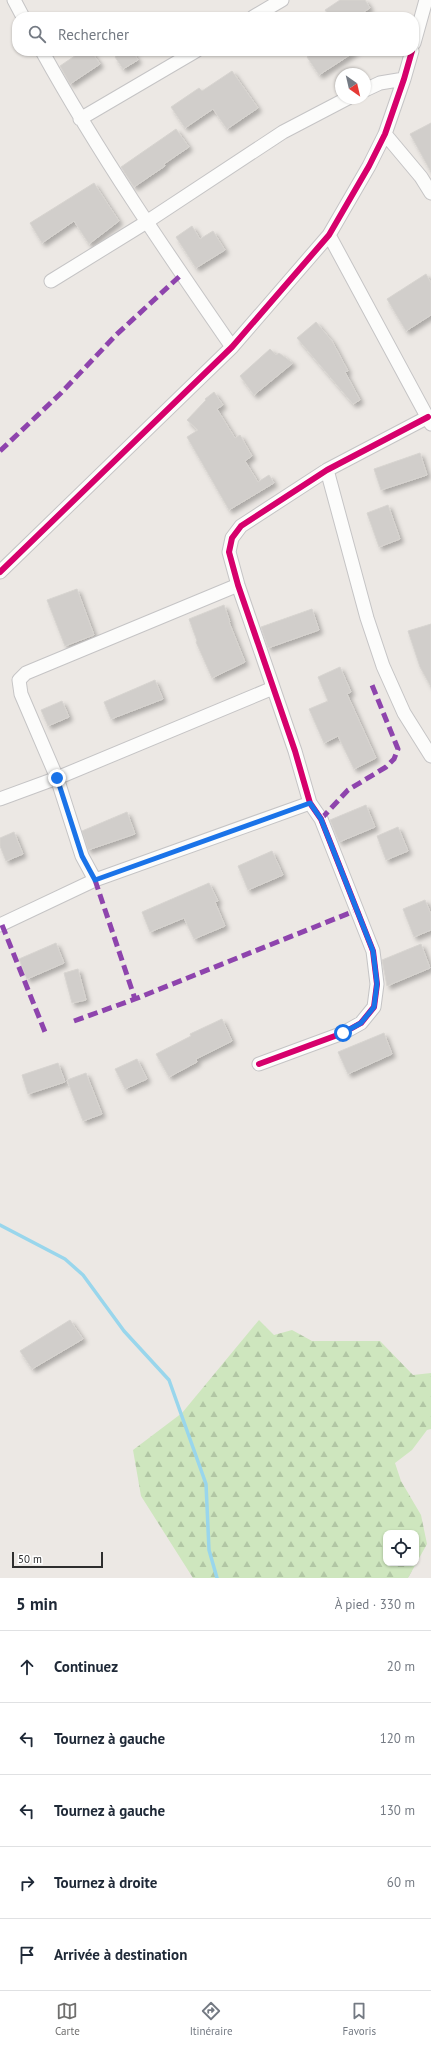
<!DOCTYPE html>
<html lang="fr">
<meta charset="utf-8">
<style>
:root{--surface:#fff;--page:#f2f2f3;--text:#1f2937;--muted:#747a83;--line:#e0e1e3;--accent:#706f6e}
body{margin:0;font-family:"PT Sans",sans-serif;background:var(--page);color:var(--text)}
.controls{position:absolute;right:12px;bottom:12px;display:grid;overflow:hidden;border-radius:8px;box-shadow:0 1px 3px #0004}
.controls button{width:36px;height:36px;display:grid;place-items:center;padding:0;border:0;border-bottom:1px solid var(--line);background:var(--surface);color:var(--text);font:20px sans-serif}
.compass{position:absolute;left:335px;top:68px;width:36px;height:36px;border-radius:50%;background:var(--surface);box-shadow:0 1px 3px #0004;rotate:146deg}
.scale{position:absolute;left:12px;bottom:10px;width:91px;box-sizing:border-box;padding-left:4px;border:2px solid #2e2e2e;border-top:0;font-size:11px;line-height:14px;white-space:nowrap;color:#2e2e2e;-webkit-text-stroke:3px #fff;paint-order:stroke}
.stop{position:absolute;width:12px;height:12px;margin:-9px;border:3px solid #1a73e8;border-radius:50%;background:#fff}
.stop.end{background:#1a73e8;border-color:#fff;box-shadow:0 1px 4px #0008}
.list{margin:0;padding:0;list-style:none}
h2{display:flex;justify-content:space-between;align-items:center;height:52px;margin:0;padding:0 16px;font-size:17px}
h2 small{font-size:13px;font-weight:400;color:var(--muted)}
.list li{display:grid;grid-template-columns:26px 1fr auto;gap:12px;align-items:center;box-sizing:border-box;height:72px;padding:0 16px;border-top:1px solid var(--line)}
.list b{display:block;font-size:15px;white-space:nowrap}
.list em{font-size:13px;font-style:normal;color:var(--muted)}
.icon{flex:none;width:22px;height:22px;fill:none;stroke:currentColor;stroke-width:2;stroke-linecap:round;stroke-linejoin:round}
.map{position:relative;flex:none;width:431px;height:1578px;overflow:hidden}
.search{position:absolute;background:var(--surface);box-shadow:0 1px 3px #0004;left:12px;right:12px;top:12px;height:44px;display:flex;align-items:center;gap:10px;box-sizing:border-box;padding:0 14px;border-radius:16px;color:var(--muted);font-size:15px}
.sheet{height:412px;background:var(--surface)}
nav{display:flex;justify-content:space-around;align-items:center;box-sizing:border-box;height:56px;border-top:1px solid var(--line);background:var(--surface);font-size:11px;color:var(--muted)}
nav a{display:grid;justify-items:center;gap:2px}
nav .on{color:var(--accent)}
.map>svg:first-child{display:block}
</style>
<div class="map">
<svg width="431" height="1578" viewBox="0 0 431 1578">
<defs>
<pattern id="forest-firs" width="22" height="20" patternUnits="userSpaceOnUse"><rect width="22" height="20" fill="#cee6be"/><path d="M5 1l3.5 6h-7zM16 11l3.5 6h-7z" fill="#b1c6a4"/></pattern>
<filter id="shadow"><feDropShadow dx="3.5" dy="3.5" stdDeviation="2" flood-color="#0004"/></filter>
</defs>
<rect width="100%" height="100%" fill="#ece8e4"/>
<!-- forest -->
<path fill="url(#forest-firs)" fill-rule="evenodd" d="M259,1320L274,1335L292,1330L312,1341H380L413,1375L431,1373V1429L427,1430L412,1450L395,1463L401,1481L421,1515L427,1544L408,1578H193L141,1496L133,1450L182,1413ZM386,1533H416V1563H386Z"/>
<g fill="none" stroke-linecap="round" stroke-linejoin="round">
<!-- stream -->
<path stroke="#99d6ec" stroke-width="3.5" d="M0,1225L65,1259L83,1275L124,1331L169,1380L206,1484L209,1550L217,1578"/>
</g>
<!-- building -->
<path fill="#d1cecb" stroke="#d7d4d0" filter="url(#shadow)" d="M340,0H365L370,8L356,17H330L325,10Z
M82,51H91L100,64L70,84L60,66Z
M123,51H132L138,60L123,69L115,57Z
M316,51H356L319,75L307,57Z
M232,71L258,108L227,129L213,109L185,128L171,107L199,88L202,91Z
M431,123V172L410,134Z
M176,129L189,147L164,164L165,166L134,187L121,167Z
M94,183L119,221L89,244L74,221L42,243L30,223Z
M192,226L200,239L213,231L225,250L196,268L176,237Z
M426,274L431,283V315L406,331L387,299Z
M316,322L332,341L348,371L345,372L360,400L353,404L297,338Z
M270,349L276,355L279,353L293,363L254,395L240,376Z
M214,392L223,405L217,409L235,438L240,435L252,456L245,461L258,482L269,475L274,483L229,510L187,437L198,430L187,420L206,400L205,399Z
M420,453L427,475L381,490L374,469Z
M388,505L400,539L379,547L367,513Z
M77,589L94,635L65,646L47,600Z
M224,605L230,622H229L245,662L212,678L196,642L197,641L189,619Z
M312,609L319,630L268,648L261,627Z
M431,624V687L420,667L408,631Z
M340,667L351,692L347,694L376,758L354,769L338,736L324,743L309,709L328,701L318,677Z
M155,680L163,699L111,719L104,702Z
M62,701L69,717L48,726L41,710Z
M366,805L375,827L339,842L330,820Z
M127,812L135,834L88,850L82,831Z
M398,827L408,851L386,860L377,836Z
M14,832L23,854L6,861L0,846V838Z
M272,851L283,875L248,890L238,866Z
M209,883L218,901L215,902L225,926L194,939L184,918L150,932L142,912Z
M425,900L431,914V930L414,937L403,909Z
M56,943L64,963L27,979L19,959Z
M421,944L430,968L387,986L382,960Z
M78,969L86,1000L72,1003L64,973Z
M222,1019L232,1041L196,1059L197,1062L169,1077L156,1054L191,1036L190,1034Z
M384,1033L392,1054L348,1074L338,1052Z
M137,1059L147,1079L125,1089L115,1069Z
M58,1063L65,1082L28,1094L22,1075Z
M86,1073L102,1114L83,1121L67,1080Z
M70,1320L83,1339L32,1369L20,1351Z"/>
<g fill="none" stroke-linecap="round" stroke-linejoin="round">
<!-- minor casing -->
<g stroke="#c5c4c5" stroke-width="15">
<path id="minor" d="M14,0L23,17
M253,17L282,0
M414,43L426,0
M42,51C99,154 165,250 232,347
M365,90L380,83L404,79
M80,119L196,51
M385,134L421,177L431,193
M329,235L431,424
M51,281L145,223L283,132L348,98
M327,470L367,618L383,666L404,713L431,756
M0,572L232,347L329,235L369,166L385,134L404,79L412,51
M0,799L57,778L21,694L19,680L26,673L238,585
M95,880L82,856L57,778L273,688
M0,925L95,880L310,803
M259,1064L343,1033L361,1023L374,1007L377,984L373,951L321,819L310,803L295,751L238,585L229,552L232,538L241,526L327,470L428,417"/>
</g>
<!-- minor -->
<use href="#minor" stroke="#fcfcfb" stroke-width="13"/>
<!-- quiet -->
<path stroke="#8e44ad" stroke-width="5" stroke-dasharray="10 5" stroke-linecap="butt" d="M0,451L61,393L116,335L181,275
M321,819L348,790L386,767L394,759L398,749L372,685
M95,880L135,999
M2,925L45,1032
M74,1021L135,999L357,910"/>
<!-- cycleway casing -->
<g stroke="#fff" stroke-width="8">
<path id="cycleway" d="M0,572L232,347L329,235L369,166L385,134L404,79L412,51
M259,1064L343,1033L361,1023L374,1007L377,984L373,951L321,819L310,803L295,751L238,585L229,552L232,538L241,526L327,470L428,417"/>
</g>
<!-- cycleway -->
<use href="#cycleway" stroke="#d6006c" stroke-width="6"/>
</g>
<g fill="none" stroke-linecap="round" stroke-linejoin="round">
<!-- route -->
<path stroke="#1a73e8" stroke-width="5" d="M57,778L82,856L95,880L310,803L321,819L373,951L377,984L374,1007L361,1023L343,1033"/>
</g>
</svg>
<div class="controls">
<button><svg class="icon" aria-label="locate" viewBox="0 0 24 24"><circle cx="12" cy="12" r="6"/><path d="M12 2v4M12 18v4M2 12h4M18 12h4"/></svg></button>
</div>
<svg class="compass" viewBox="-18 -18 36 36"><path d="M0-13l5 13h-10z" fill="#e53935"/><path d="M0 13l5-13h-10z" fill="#747a83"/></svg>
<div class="scale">50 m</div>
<div class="stop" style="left:343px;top:1033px"></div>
<div class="stop end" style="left:57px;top:778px"></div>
<div class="search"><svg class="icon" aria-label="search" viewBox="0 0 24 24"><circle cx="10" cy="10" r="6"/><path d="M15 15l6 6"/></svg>Rechercher</div>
</div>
<section class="sheet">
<h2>5 min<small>À pied · 330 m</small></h2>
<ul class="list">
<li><svg class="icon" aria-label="ahead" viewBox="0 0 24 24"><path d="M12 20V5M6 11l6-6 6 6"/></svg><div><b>Continuez</b></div><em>20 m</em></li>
<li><svg class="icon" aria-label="left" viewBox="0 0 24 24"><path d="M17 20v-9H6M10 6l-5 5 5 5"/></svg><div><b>Tournez à gauche</b></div><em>120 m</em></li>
<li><svg class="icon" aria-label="left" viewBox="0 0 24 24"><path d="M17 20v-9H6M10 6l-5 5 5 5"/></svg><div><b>Tournez à gauche</b></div><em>130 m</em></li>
<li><svg class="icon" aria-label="right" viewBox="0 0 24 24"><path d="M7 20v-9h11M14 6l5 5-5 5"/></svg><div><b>Tournez à droite</b></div><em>60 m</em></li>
<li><svg class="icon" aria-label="arrive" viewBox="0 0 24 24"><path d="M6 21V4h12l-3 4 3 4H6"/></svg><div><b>Arrivée à destination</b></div></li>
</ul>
</section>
<nav>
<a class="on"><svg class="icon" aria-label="map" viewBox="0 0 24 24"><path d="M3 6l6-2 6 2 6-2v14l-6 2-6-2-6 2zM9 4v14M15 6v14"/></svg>Carte</a>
<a><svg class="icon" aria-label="directions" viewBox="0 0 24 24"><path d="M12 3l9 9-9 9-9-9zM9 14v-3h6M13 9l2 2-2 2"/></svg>Itinéraire</a>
<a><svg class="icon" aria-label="saved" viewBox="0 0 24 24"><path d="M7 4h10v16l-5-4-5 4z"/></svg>Favoris</a>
</nav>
